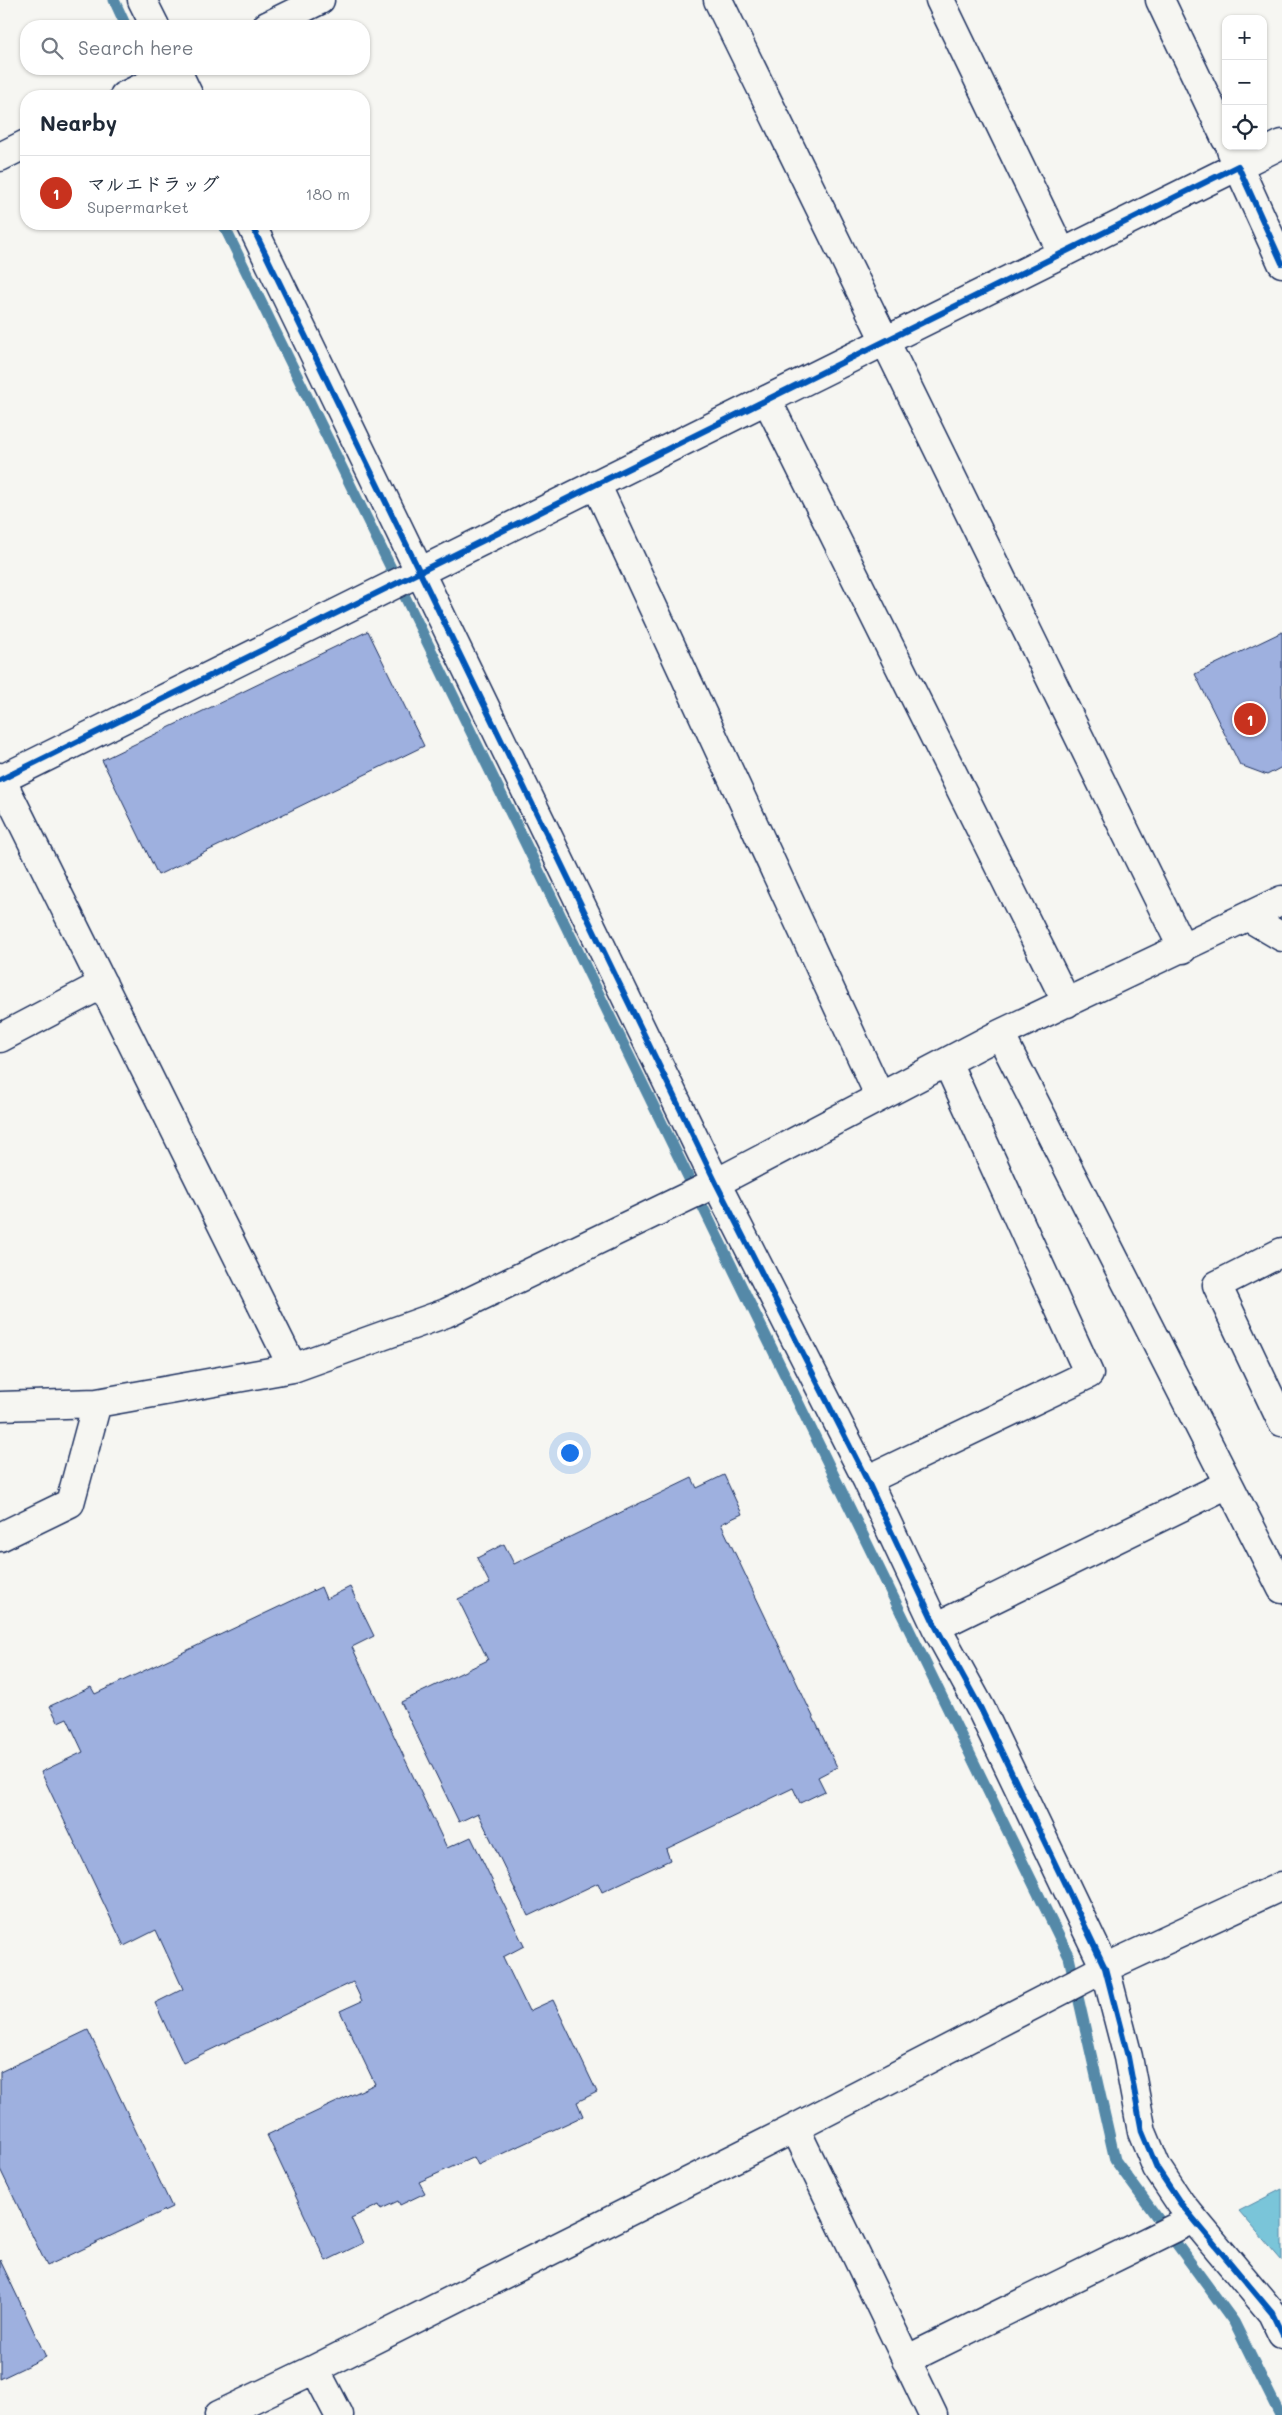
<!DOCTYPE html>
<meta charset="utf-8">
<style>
:root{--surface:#fff;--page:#f2f2f3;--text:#1f2937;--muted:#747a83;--line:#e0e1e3;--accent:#c8321e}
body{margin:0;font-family:Mali,"Klee One",sans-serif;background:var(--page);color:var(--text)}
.controls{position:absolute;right:15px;top:15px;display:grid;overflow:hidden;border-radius:10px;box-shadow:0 1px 4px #0004}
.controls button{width:45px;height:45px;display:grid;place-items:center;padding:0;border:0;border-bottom:1px solid var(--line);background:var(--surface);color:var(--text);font:25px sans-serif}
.you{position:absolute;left:569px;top:1452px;width:18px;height:18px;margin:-12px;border:4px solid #fff;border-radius:50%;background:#1a73e8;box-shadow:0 0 0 8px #1a73e833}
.badge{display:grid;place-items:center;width:32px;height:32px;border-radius:50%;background:var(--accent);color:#fff;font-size:16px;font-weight:700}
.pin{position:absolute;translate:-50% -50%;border:2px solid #fff;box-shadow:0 1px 5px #0006}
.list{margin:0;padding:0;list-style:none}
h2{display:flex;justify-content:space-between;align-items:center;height:65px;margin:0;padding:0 20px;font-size:21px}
h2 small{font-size:16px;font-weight:400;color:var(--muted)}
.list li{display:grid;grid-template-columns:32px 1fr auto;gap:15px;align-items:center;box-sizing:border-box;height:75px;padding:0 20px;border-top:1px solid var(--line)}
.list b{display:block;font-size:19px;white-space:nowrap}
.list p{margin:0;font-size:16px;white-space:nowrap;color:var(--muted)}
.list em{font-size:16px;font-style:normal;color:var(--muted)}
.icon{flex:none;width:28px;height:28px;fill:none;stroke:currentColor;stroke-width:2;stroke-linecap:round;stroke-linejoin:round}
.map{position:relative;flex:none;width:1282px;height:2415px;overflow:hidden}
.search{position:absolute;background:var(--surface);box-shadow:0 1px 4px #0004;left:20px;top:20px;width:350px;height:55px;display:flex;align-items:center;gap:12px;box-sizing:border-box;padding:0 18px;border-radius:20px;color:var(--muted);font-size:19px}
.panel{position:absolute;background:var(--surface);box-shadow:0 1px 4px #0004;left:20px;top:90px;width:350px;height:140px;border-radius:20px}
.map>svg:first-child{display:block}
</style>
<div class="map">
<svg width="1282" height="2415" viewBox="0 0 1282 2415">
<rect width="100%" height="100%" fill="#f6f6f2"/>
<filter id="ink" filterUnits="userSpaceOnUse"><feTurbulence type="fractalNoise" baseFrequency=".02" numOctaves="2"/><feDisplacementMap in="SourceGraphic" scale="10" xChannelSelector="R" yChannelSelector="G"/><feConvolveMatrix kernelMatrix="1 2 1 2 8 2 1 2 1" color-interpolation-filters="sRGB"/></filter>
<g filter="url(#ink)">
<!-- water -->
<path fill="#7ac5d9" stroke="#5489a8" d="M1282,2189V2261L1239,2211Z"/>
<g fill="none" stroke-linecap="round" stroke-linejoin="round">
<!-- stream -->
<path stroke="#5489a8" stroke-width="11" d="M114,0L126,26
M147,69L161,96
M223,224L1069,1957L1115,2160L1234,2322L1280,2415"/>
</g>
<!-- building -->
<path fill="#9eb0df" stroke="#1b2f5e" d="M368,631L424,746L158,875L102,760Z
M1282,632V767L1267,775L1240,765L1195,674Z
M724,1475L742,1514L721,1524L837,1767L818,1777L825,1791L800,1803L793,1788L666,1849L670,1860L602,1892L598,1883L528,1916L478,1813L459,1822L401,1702L488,1660L458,1599L490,1584L477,1558L504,1544L514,1564L692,1478L697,1488Z
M321,1587L326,1599L350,1587L374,1636L352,1647L447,1848L471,1837L524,1946L503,1957L529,2011L553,2000L597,2092L577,2102L583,2116L478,2165L474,2157L419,2182L425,2193L400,2205L398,2201L381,2209L379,2205L351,2218L363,2243L326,2261L267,2135L375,2084L340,2011L362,2001L353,1982L183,2063L155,2003L183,1989L156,1930L124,1946L41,1772L83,1752L67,1718L58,1722L50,1706L91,1687L95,1694Z
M88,2030L172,2207L47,2266L0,2169V2072Z
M0,2260L46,2357L0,2379Z"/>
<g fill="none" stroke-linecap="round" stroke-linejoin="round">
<!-- minor casing -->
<g stroke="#1b2f5e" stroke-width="31">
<path id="minor" d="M142,0L155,26
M718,0L1183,949
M940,0L1062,253
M1160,0L1226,139
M267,26L320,0
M176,69L189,96
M124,96L180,69
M1231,150L1238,166L1282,144
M0,157L26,144
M251,224L716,1183L867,1480L936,1627L981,1709L1105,1968L1128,2057L1142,2132L1157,2168L1181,2204L1272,2313L1282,2334
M767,400L1067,1003
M596,484L880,1097
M0,777L293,1368
M0,780L1238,166L1282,263
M1248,917L1282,937
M1000,1034L1282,1589
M0,1038L103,984
M1282,1252L1217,1285L1282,1422
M0,1406L97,1403L293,1368L446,1313L716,1183L1000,1034L1282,900
M867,1480L1089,1374L947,1062
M0,1537L70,1503L97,1403
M936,1627L1228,1484
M795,2128L933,2415
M906,2360L1193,2219
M315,2369L339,2415
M219,2415L315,2369L795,2128L1105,1968L1282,1886"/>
</g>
<!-- minor -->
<use href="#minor" stroke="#f6f6f2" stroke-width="28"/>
<!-- cycleway casing -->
<g stroke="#f6f6f2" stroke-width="9">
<path id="cycleway" d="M251,224L716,1183L867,1480L936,1627L981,1709L1105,1968L1128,2057L1142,2132L1157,2168L1181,2204L1272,2313L1282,2334
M0,780L1238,166L1282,263"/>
</g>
<!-- cycleway -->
<use href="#cycleway" stroke="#0057b8" stroke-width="6"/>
</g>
</g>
</svg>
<div class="controls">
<button>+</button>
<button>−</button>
<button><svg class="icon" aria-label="locate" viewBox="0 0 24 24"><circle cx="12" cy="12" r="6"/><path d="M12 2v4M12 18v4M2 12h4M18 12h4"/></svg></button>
</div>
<div class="you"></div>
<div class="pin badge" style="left:1250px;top:719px">1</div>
<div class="search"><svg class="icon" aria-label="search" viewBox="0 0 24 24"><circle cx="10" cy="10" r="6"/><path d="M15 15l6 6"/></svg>Search here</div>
<section class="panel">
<h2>Nearby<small></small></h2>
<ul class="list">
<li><span class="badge">1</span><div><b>マルエドラッグ</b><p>Supermarket</p></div><em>180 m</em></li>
</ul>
</section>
</div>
